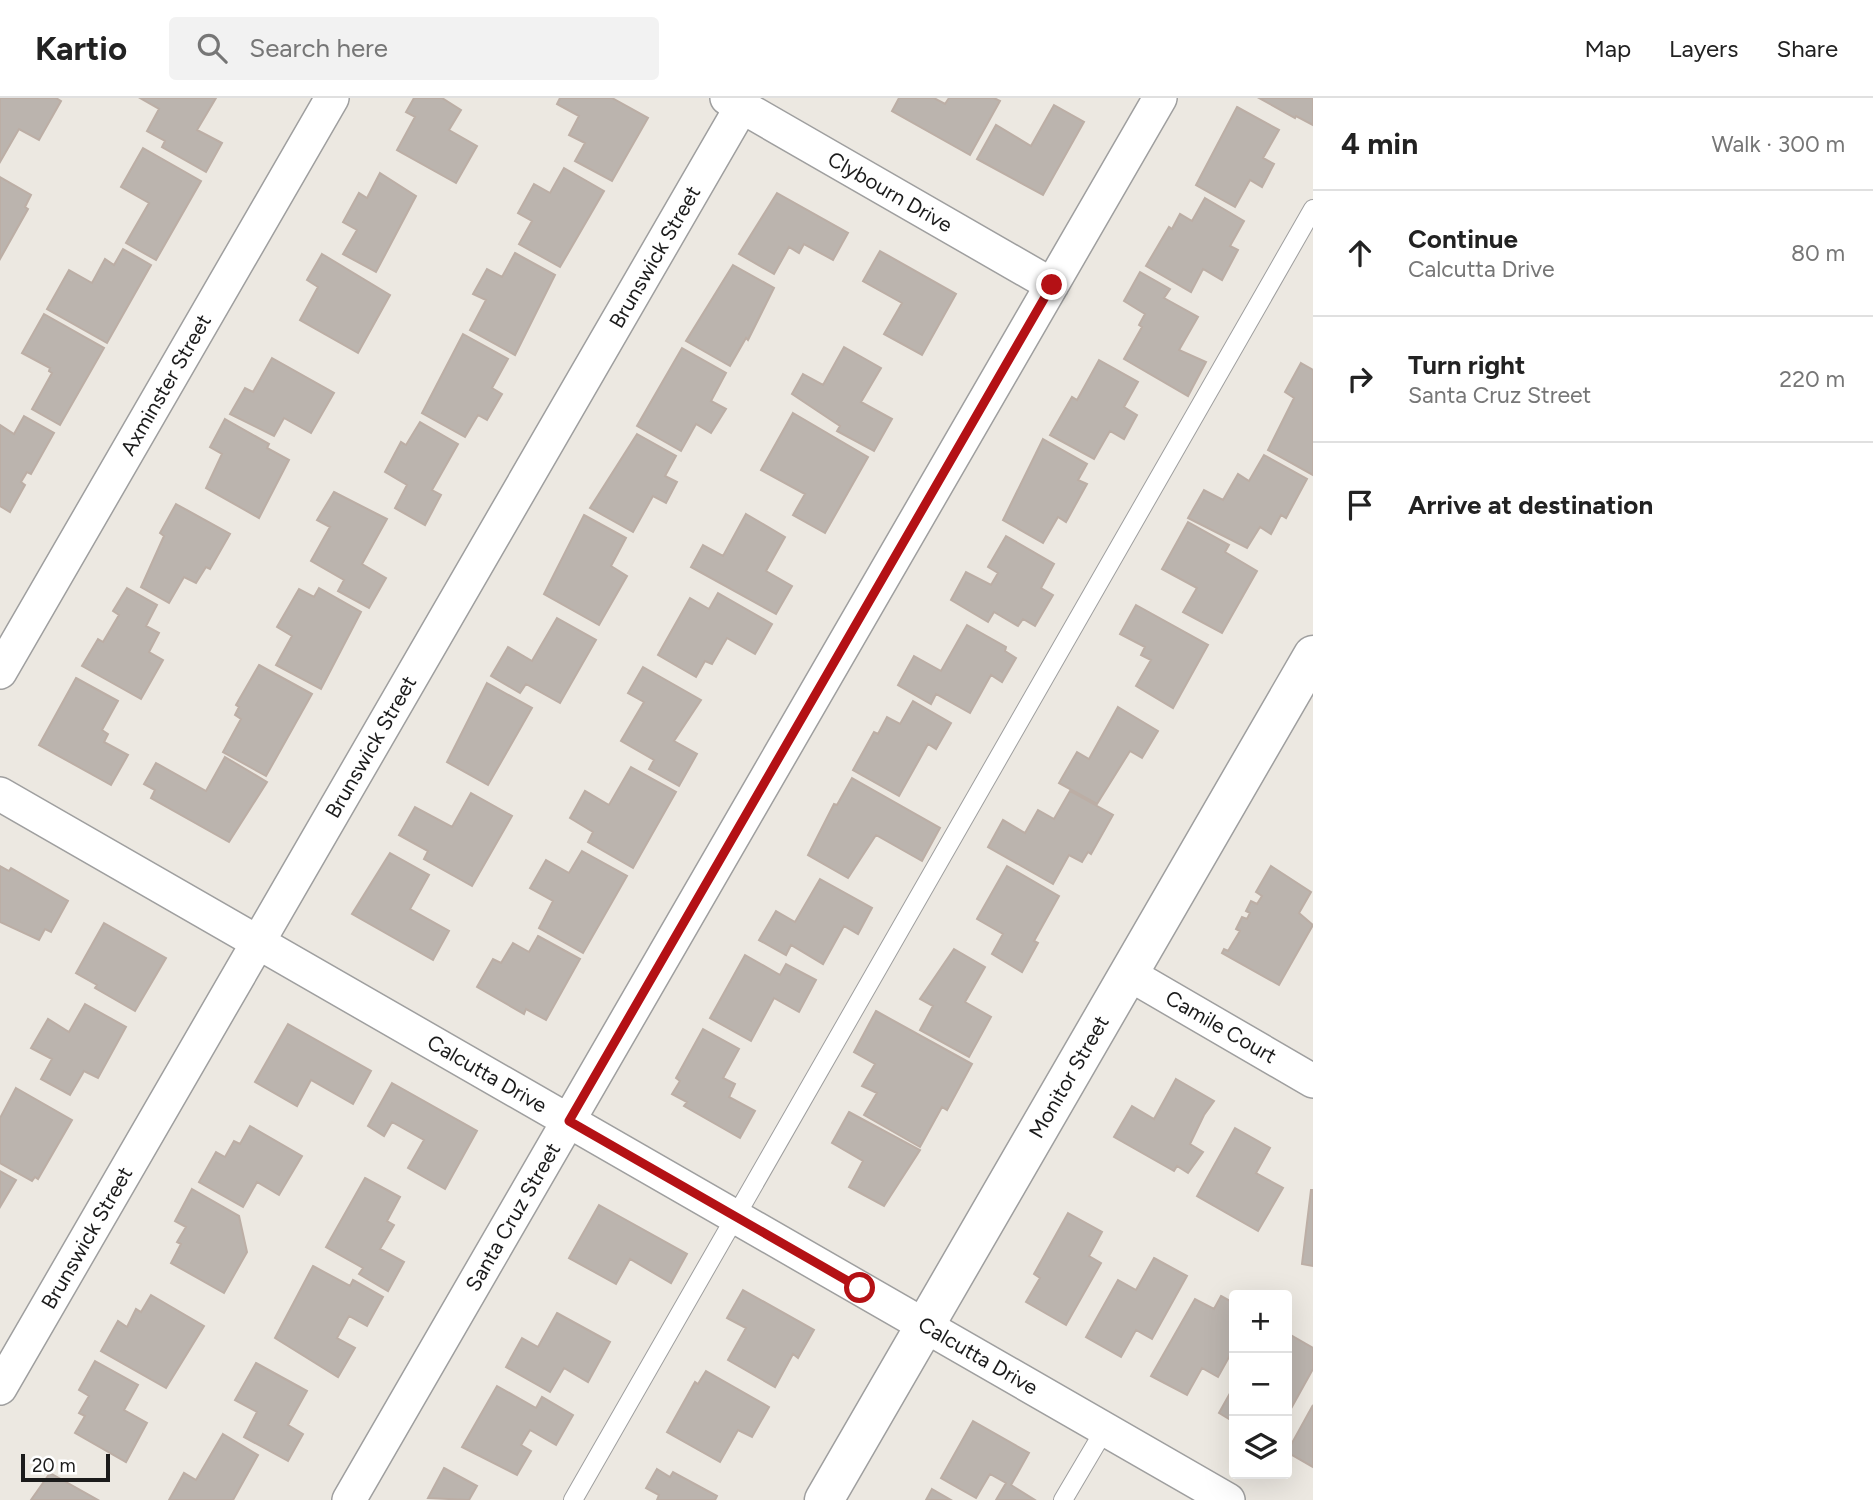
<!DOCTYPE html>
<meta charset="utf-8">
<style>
:root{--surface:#fff;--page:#f2f2f2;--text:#222;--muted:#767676;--line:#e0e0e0}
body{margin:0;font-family:Figtree,sans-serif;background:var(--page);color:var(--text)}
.controls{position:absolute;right:21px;bottom:21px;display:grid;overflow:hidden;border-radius:7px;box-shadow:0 7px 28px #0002}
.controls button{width:63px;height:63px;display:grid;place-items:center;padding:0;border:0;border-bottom:2px solid var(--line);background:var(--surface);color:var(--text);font:35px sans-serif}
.scale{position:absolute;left:21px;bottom:18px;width:89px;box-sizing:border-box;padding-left:7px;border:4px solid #1b1b1b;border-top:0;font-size:19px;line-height:24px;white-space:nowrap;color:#1b1b1b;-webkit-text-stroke:5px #fff;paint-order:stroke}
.stop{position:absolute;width:21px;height:21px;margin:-16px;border:5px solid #b41115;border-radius:50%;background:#fff}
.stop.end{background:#b41115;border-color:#fff;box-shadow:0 2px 7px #0008}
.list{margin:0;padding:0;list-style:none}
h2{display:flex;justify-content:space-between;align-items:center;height:91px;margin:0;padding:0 28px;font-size:30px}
h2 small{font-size:23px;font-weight:400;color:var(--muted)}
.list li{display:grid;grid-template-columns:46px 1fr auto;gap:21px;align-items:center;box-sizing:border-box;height:126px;padding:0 28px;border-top:2px solid var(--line)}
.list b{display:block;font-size:26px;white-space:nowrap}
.list p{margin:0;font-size:23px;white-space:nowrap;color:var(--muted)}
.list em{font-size:23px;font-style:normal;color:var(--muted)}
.icon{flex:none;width:38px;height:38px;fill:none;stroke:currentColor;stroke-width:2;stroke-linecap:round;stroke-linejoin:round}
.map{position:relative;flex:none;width:1313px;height:1402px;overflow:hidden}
header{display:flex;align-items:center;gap:42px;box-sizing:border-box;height:98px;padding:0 35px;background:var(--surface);border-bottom:2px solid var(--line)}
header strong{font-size:33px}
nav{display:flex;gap:38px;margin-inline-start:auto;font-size:24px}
.search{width:490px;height:63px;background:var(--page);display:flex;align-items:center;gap:18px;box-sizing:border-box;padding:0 24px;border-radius:7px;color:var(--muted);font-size:26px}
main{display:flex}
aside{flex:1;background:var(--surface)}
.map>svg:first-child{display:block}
</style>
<header>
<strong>Kartio</strong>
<div class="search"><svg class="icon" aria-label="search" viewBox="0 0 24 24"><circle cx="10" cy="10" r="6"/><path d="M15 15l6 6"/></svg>Search here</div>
<nav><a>Map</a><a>Layers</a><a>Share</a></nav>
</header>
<main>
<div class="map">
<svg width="1313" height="1402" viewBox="0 0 1313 1402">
<rect width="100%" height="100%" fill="#ece8e1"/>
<!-- building -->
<path fill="#bbb4ae" stroke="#bcaea5" stroke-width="2" d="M0,0H56L61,3L39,42L19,31L0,64Z
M140,0H216L197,32L222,45L206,74L162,49L165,43L147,33L159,11Z
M414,0H442L461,12L449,32L477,48L456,85L397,52L415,19L406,14Z
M560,0H612L648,20L612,83L575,63L585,45L569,37L579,18L557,6Z
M899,0H934L945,6L949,0H994L1000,3L970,57L892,13Z
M1259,0H1313V27L1296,18L1295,20Z
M1054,7L1084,24L1043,97L977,61L996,27L1031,48Z
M1237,9L1279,32L1263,60L1274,66L1262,89L1250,82L1235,109L1196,87Z
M143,50L201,83L156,162L126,145L149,105L121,89Z
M564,70L604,93L560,169L519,146L532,123L518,115L534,86L550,95Z
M380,75L416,98L376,174L343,156L357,132L343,124L359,95L367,100Z
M0,79L31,97L25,109L28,111L0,161Z
M777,95L848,135L833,162L804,146L799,155L789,149L774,176L739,156Z
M1205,100L1244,123L1230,148L1238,152L1222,182L1203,171L1191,194L1146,168L1169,129L1172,131L1180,116L1192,123Z
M123,151L151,167L107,245L47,211L69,172L92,185L105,161L114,167Z
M880,153L956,196L922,257L884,236L902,205L863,183Z
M515,155L555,177L515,257L470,232L486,202L473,196L487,171L502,179Z
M322,156L390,197L358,255L300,222L318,189L307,182Z
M733,167L774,190L748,242L746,240L730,268L686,243Z
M1140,174L1170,191L1164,200L1198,219L1179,252L1206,264L1188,298L1124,261L1142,229L1139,227L1145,216L1124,203Z
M44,216L104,250L60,327L32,311L52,275L49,273L50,270L22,255Z
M463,236L508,261L492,290L502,296L487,322L478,317L465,339L422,315Z
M844,249L881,270L861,304L892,321L874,353L837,333L840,328L792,296L803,276L823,287Z
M682,250L726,275L711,303L726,311L711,335L696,326L681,353L637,328Z
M272,260L334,295L311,335L284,320L274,338L230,316L245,290L253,294Z
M1099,262L1138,284L1124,309L1137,317L1124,341L1110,333L1094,361L1050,337L1072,299L1077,302Z
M1301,265L1313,272V377L1268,352L1294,300L1285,294Z
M793,315L868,359L825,435L793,417L805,396L761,372Z
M24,318L54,335L31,376L27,374L21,384L25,387L10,414L0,408V327L14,336Z
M225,321L269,346L267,350L289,362L259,420L206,390L222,356L210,349Z
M420,324L458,346L432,392L441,397L425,427L395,410L407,387L385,374L401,344L406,347Z
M637,336L676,358L665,378L677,384L666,405L653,398L633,434L590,410Z
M1043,341L1087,366L1078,382L1087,386L1066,424L1058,419L1043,445L1003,422Z
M1264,357L1307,381L1286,420L1281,417L1271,436L1260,429L1247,450L1188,420L1204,392L1223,402L1238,376L1249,383Z
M334,394L387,421L362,466L386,480L369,510L338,493L344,482L311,463L330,429L317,422Z
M176,406L230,436L210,471L206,469L196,485L184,479L169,505L141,489L164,438L160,435Z
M746,416L785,439L766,473L792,488L776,516L691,469L703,447L723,458Z
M584,417L626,440L611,468L627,478L599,527L544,496Z
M1188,424L1229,447L1225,454L1257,473L1222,535L1183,514L1197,490L1162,471Z
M1006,438L1054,466L1041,490L1053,497L1035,528L1023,521L1018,528L994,514L988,524L951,502L966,474L991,487L998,475L988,469Z
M127,490L157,507L146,528L159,535L149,554L163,562L141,601L82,568L98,541L103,544L119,517L113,513Z
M319,490L361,514L321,591L276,567L292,538L277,529L299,491L314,499Z
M718,495L772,526L755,556L727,540L712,566L705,563L696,579L658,557L690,500L709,511Z
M1136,507L1208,547L1173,610L1136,588L1151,562L1141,557L1145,549L1120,536Z
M557,520L596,542L560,605L526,586L520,595L491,578L508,549L532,563Z
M967,527L1006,549L1005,553L1016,560L1002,584L991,577L970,615L936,596L931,606L898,587L914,558L941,573Z
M259,567L312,596L266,678L223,654L241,621L235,617L239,609L236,607Z
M643,569L701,602L674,643L697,656L679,688L649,671L654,662L621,643L644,604L628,595Z
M76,580L118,603L102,632L108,636L104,644L128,657L111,687L39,647Z
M487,585L532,610L488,687L447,664Z
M913,603L951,625L936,651L928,646L899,698L853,672L874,634L878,636L887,619L900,626Z
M1118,609L1158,633L1142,660L1130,653L1097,706L1059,685L1077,654L1089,661Z
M225,659L267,684L229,744L151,700L155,692L144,686L156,665L206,693Z
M631,669L676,694L633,770L588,744L593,734L570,720L585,693L609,707Z
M852,680L940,730L922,763L876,737L848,780L808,757L834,706L837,707Z
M1070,693L1113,717L1091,756L1088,754L1082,764L1069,757L1053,786L988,749L1003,722L1025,735L1038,712L1054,721Z
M471,695L512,718L472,788L424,761L428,753L399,737L415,709L452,729Z
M582,753L627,778L583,855L539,830L553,803L530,790L546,762L569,775Z
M390,755L429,777L410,811L449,833L433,862L352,816Z
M0,768L9,773L11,770L68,803L51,834L45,831L39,842L0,824Z
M1007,768L1059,798L1034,843L1038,845L1022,874L992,856L1003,836L977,821Z
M1271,768L1311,794L1299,815L1313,827L1279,887L1222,855L1224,851L1228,853L1240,833L1236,831L1242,819L1247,821L1250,815L1246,813L1251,803L1257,806L1262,798L1256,794Z
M820,781L872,810L858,836L844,828L823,866L791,847L786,857L759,842L776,813L795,824Z
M104,825L166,860L135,913L95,890L97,887L76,875Z
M538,838L580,861L546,922L526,911L524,916L477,889L493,861L501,865L513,845L529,854Z
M954,851L985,869L965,904L991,919L969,959L920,932L933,908L920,901Z
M745,857L780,877L786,866L816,882L799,914L774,900L751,943L710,920Z
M85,906L126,929L98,980L84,973L70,997L41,981L52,961L31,950L48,921L69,934Z
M876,913L972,966L947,1012L942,1009L920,1049L864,1017L877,995L862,988L875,966L854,954Z
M288,926L371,973L353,1006L311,982L297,1008L255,984Z
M703,931L739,951L723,980L735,986L729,999L755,1013L740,1040L684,1008L687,1004L672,996L680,983L676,980Z
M1176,981L1214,1003L1204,1017L1190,1046L1203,1054L1188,1075L1177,1068L1174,1073L1114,1039L1132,1008L1154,1021Z
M392,985L477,1033L445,1091L408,1070L424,1042L392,1024L384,1038L368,1028Z
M16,990L72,1022L38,1081L35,1079L32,1083L0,1065V1020Z
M849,1014L920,1052L884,1108L849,1089L863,1063L832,1045Z
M250,1028L302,1058L279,1097L257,1084L243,1109L199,1084L216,1054L225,1059L234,1043L240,1046Z
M1235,1030L1270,1050L1256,1075L1283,1090L1258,1133L1197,1098Z
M0,1073L16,1082L0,1109Z
M365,1080L400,1099L387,1123L394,1127L380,1151L404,1164L388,1193L359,1176L363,1170L326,1149Z
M192,1091L239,1118L247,1154L224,1195L171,1165L181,1146L177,1144L186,1129L175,1123Z
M1311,1092H1313V1168L1302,1166Z
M599,1107L687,1156L671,1185L630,1161L616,1186L569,1160Z
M1068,1115L1102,1134L1089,1158L1101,1165L1066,1227L1026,1204L1040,1180L1034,1176Z
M1154,1160L1187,1178L1152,1241L1136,1232L1121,1259L1086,1239L1118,1182L1136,1192Z
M313,1168L350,1188L353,1182L383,1199L367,1228L349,1218L337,1240L355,1250L338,1279L275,1240Z
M743,1192L814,1232L798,1260L793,1256L775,1289L728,1262L746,1230L727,1220Z
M151,1197L204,1228L166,1290L101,1253L118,1223L127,1229L136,1211L141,1214Z
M1221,1198L1234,1205V1250L1218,1279L1202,1270L1187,1297L1151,1278L1195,1201L1214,1211Z
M557,1215L610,1244L588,1284L564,1270L550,1294L506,1269L522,1240L538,1249Z
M1289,1236L1313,1250V1271L1288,1316Z
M95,1263L138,1287L124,1312L147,1325L126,1364L75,1335L85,1318L79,1315L89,1298L79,1292Z
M256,1265L307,1293L288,1327L303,1336L288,1363L244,1339L257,1314L235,1302Z
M706,1273L769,1309L752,1339L738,1332L720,1364L667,1334L695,1284L698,1286Z
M497,1288L536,1310L542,1299L573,1317L556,1347L530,1332L521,1347L531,1353L517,1377L462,1349Z
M1234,1288V1324L1219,1315Z
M1313,1307V1369L1287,1354Z
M973,1323L1029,1355L1011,1387L1035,1402H996L1006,1385L990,1376L976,1400L941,1380Z
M223,1336L258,1357L233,1402H169L184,1375L196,1382Z
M444,1370L477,1388L469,1402L428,1400Z
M657,1371L670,1379L673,1374L717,1398L715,1402H657L659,1397L646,1390Z
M50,1375L98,1402H31Z
M932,1391L951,1402H926Z"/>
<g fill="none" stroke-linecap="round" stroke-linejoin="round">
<!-- service casing -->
<g stroke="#9f9f9f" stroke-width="20">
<path id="service" d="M573,1402L1313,111
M1063,1402L1105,1331"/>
</g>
<!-- minor casing -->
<g stroke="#9f9f9f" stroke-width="36">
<path id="minor" d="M727,0L1052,187
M0,574L332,0
M0,696L1228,1402
M1129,876L1313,983
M0,1290L742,8
M349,1402L1160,0"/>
</g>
<!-- tertiary casing -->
<g stroke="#9f9f9f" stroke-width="41">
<path id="tertiary" d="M824,1402L1313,557"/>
</g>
<!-- service -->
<use href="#service" stroke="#fff" stroke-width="18"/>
<!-- minor -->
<use href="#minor" stroke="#fff" stroke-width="33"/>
<!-- tertiary -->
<use href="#tertiary" stroke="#fff" stroke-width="38"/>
</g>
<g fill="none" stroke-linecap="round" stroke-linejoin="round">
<!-- route -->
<path stroke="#b41115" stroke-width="9" d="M860,1190L569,1023L1052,187"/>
</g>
<g text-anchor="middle" stroke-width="7" stroke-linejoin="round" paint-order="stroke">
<!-- street labels -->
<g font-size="21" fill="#1b1b1b" stroke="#fff">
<text transform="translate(890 94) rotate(30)" y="7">Clybourn Drive</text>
<text transform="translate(655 159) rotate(-60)" y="7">Brunswick Street</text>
<text transform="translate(166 287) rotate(-60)" y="7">Axminster Street</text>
<text transform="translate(371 649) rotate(-60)" y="7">Brunswick Street</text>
<text transform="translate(1221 929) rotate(30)" y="7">Camile Court</text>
<text transform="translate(487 976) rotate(30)" y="7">Calcutta Drive</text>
<text transform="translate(1069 979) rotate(-60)" y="7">Monitor Street</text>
<text transform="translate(513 1119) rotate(-60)" y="7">Santa Cruz Street</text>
<text transform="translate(87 1140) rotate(-60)" y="7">Brunswick Street</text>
<text transform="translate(978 1258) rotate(30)" y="7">Calcutta Drive</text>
</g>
</g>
</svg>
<div class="controls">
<button>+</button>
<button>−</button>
<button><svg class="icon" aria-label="layers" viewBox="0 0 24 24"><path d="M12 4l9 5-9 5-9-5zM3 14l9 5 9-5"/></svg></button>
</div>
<div class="scale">20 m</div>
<div class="stop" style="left:860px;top:1190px"></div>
<div class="stop end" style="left:1052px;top:187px"></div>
</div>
<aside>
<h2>4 min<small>Walk · 300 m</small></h2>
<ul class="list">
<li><svg class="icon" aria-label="ahead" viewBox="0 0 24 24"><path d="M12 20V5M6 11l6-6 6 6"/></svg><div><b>Continue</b><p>Calcutta Drive</p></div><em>80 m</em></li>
<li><svg class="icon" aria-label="right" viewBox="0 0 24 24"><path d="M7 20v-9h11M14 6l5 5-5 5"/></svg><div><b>Turn right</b><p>Santa Cruz Street</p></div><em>220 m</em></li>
<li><svg class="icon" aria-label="arrive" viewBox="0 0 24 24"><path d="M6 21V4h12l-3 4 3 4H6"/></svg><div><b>Arrive at destination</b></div></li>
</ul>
</aside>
</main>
